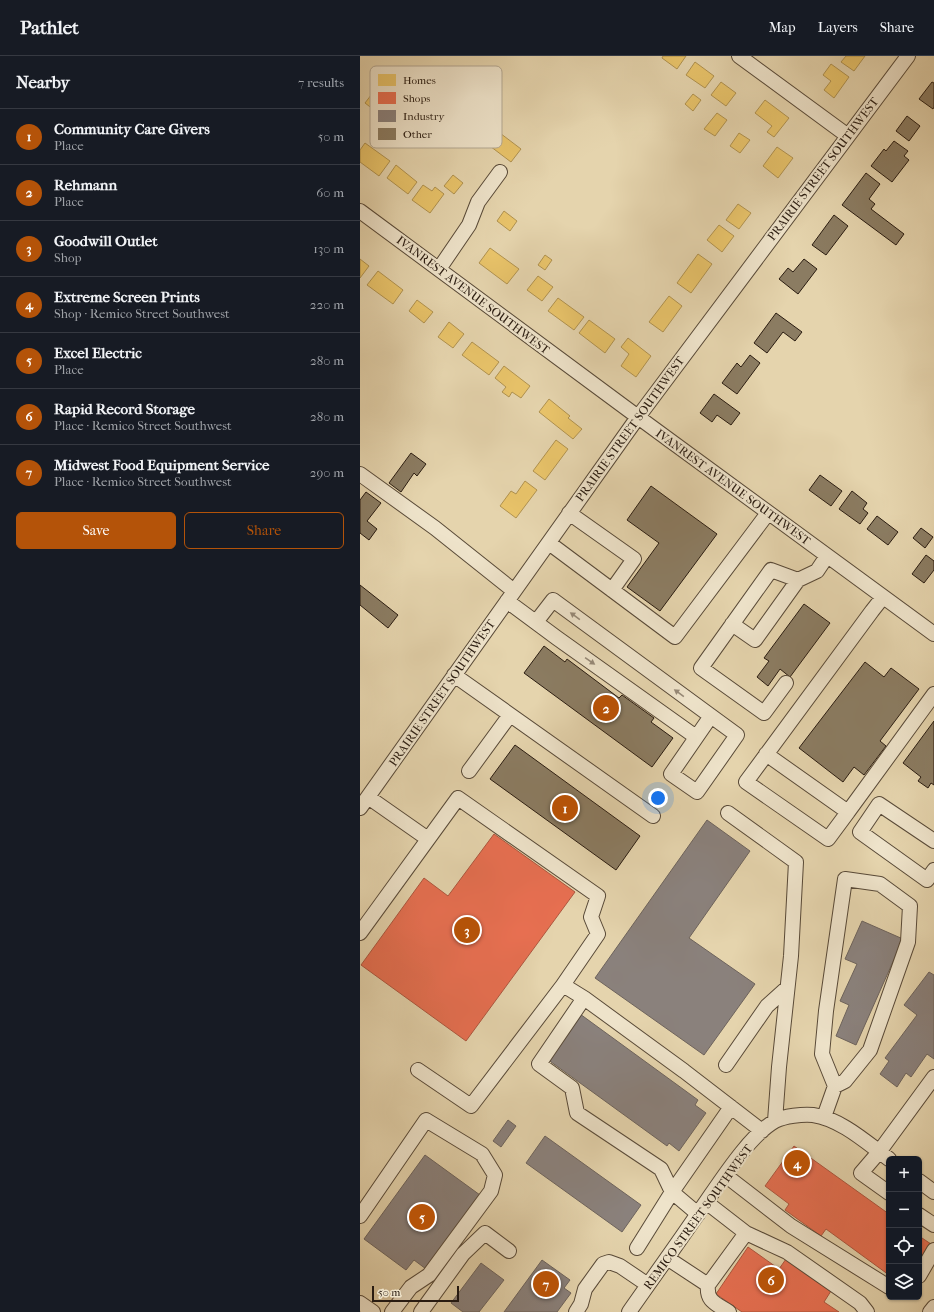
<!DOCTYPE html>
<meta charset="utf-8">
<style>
:root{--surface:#171b24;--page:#242831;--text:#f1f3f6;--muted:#9ea1a6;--line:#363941;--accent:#b45309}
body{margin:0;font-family:"IM FELL French Canon",serif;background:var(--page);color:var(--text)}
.controls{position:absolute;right:12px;bottom:12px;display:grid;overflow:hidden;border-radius:6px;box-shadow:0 1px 3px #0004}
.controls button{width:36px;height:36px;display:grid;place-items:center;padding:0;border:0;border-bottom:1px solid var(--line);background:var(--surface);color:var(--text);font:20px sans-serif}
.scale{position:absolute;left:12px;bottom:10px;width:87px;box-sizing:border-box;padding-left:4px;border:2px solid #2a1c11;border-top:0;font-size:11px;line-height:14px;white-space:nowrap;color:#2a1c11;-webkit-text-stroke:3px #eee3ca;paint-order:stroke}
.you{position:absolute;left:298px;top:742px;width:14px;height:14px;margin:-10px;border:3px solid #fff;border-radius:50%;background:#1a73e8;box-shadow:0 0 0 6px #1a73e833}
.badge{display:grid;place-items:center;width:26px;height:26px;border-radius:50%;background:var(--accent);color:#fff;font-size:13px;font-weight:700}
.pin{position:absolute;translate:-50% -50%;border:2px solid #fff;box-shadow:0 1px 4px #0006}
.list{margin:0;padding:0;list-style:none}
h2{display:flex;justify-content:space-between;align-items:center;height:52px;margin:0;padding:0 16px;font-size:17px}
h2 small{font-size:13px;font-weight:400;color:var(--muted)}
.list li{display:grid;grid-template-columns:26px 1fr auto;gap:12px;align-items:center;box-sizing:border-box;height:56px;padding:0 16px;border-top:1px solid var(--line)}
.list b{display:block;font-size:15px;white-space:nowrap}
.list p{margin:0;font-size:13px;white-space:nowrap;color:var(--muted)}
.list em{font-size:13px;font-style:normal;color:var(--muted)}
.actions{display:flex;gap:8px;padding:12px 16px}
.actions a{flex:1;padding:9px 0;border:1px solid var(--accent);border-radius:6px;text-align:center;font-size:14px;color:var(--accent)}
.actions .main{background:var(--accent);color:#fff}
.icon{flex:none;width:22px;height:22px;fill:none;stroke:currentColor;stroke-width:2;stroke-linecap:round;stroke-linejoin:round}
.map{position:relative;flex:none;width:574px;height:1256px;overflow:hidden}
header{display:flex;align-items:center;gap:24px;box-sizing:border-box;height:56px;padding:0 20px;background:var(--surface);border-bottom:1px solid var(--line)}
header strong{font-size:19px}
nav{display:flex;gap:22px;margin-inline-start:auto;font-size:14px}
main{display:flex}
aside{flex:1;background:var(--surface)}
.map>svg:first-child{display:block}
</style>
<header>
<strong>Pathlet</strong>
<nav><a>Map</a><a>Layers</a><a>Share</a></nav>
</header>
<main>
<aside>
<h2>Nearby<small>7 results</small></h2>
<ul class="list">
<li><span class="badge">1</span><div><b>Community Care Givers</b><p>Place</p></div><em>50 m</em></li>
<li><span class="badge">2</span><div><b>Rehmann</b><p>Place</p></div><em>60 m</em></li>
<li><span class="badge">3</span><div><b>Goodwill Outlet</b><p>Shop</p></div><em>130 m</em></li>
<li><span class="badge">4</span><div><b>Extreme Screen Prints</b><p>Shop · Remico Street Southwest</p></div><em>220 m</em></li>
<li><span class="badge">5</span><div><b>Excel Electric</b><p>Place</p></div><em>280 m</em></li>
<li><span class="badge">6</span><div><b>Rapid Record Storage</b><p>Place · Remico Street Southwest</p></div><em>280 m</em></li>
<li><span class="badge">7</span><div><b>Midwest Food Equipment Service</b><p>Place · Remico Street Southwest</p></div><em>290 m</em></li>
</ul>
<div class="actions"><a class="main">Save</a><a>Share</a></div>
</aside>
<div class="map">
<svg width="574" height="1256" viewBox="0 0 574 1256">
<rect width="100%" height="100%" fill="#e5d4ad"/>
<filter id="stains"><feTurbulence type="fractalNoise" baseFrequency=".005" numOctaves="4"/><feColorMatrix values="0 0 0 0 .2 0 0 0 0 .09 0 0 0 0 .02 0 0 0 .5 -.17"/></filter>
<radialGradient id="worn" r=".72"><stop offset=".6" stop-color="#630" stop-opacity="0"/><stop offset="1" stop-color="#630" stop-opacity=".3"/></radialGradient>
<!-- homes -->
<path fill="#e9c46a" stroke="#b0924f" d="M303,0H326L317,13L302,2Z
M486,0H505L494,15L481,6Z
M335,6L354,20L345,32L326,19Z
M471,8L489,21L474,42L464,34L471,25L463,19Z
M361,26L376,37L366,50L351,39Z
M18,30L31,40L18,57L5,47Z
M333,38L341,44L333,55L325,48Z
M405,44L429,62L414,81L407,76L412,70L395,57Z
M357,57L367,64L355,80L344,73Z
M132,71L161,93L151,106L122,84Z
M379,77L390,84L380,97L370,90Z
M5,87L30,105L19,120L0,106V94Z
M417,91L433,102L418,122L403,110Z
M36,109L57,126L48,138L27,122Z
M93,119L103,127L94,138L84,130Z
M63,129L72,135L75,131L84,138L70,157L52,144Z
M378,148L391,157L379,173L366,164Z
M144,155L157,165L150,175L137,165Z
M359,169L374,180L362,196L347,184Z
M130,192L159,213L147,228L119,207Z
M338,198L352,208L331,237L317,227Z
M185,199L192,204L185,214L178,209Z
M0,203L9,210L0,222Z
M18,215L43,234L33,248L7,229Z
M178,220L193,231L182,245L167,234Z
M309,240L322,250L303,276L289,266Z
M198,242L224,261L214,274L188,255Z
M57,244L73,256L64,267L49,255Z
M229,264L255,283L245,297L219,277Z
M89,266L104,278L93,292L78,281Z
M268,282L291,300L276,321L261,310L269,298L261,291Z
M112,286L139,306L129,319L102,299Z
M144,310L170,330L161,342L152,336L149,341L142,336L146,331L135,322Z
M189,343L210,360L208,362L222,373L213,383L179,356Z
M196,384L208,393L185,424L173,415Z
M165,425L177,434L156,462L140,450L151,435L156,438Z"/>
<!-- shops -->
<path fill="#e76f51" stroke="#ae563e" d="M134,778L215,836L106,985L1,909L64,822L88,840Z
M434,1090L529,1158V1219L466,1173L461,1180L425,1154L429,1148L405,1130Z
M559,1180L571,1188L559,1204Z
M388,1191L419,1213L426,1203L471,1235L464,1246L479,1256H382L356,1238Z"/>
<!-- industry -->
<path fill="#8a817c" stroke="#6d635c" d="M347,764L390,795L329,882L395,928L344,999L235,922Z
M502,865L543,883L496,989L476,980L489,949L480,945L497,908L485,903Z
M569,916L574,919V1003L567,998L551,1021L546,1017L537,1031L520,1018L529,1005L525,1002L557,959L544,949Z
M220,958L338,1044L335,1049L346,1057L319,1095L309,1087L307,1090L187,1003Z
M148,1064L156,1070L141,1091L133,1085Z
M185,1080L281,1149L262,1176L166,1107Z
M65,1099L120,1139L66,1213L54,1204L46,1214L4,1183Z
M182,1204L210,1224L204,1232L211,1237L197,1256H144Z
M121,1207L144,1224L119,1256H103L91,1247Z"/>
<!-- building -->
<path fill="#8b7c62" stroke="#2a1c11" d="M572,26L574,27V51L573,53L559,43Z
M547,60L560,70L549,85L536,75Z
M534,85L548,95L544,100L549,104L532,126L511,110L524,93L526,95Z
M506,117L520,128L509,143L515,148L511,153L544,178L536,189L482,149Z
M474,159L488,170L466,199L452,189Z
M444,203L457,213L438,238L419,223L428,212L433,216Z
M416,257L442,276L435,285L423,276L407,297L394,287Z
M390,299L400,307L377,338L362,327L377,307L381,311Z
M354,338L380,357L371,369L357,359L352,366L340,357Z
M51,397L66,408L57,420L54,417L41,436L29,427Z
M460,419L482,435L471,450L449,434Z
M291,430L357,478L300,555L267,531L299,487L267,464Z
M492,435L507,447L503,453L508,457L500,468L479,453Z
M6,436L21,447L7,465L17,473L9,484L0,477V444Z
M517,460L538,476L528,489L507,473Z
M561,472L573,481L565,492L553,482Z
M566,499L574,505V514L564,527L552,518Z
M0,529L38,559L28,572L0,549Z
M444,548L470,567L430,621L420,613L408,630L397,621L409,605L404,602Z
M184,590L205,606L207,603L259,642L262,639L294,662L291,666L313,682L292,711L164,617Z
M505,606L524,621L531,612L559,633L520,685L526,690L504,719L494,711L483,726L439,692Z
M574,665V729L571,727L568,732L558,725L561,721L543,707Z
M155,689L280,780L256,814L130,723Z"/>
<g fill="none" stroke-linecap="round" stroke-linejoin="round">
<!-- minor casing -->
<g stroke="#594a38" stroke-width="16">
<path id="minor" d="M379,0L488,80
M0,155L278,361L574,578
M79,213L109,169L118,146L140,116
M0,418L75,472L154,535
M209,457L274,503L252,534
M189,487L315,581L408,457
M147,545L197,582L336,681
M176,566L193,544L351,660L377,679L337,736L311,718L351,660
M372,568L395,584L438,524
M94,619L293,760
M426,627L404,657L341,612L411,514L438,524L457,515L467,500
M406,698L488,756L468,783L386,726L512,555L523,541
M109,715L150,659
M8,741L68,783
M0,752L278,361L548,0
M488,756L574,638
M368,757L436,806L431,900L419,1011L415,1065
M574,785L519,748L500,776L567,824L574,814
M0,877L98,742L238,840L231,861L238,878L203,929
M366,1009L407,950L427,932
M58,1014L111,1050L203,929L224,942
M464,1061L475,1030L462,998L466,955L485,823L520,828L550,850L548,886L510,994L485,1025L475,1030
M365,1119L431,1170L529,1231
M559,1125L574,1136
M529,1137L501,1117L519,1096L574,1021
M338,1158L312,1136L301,1113L217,1057L212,1032L179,1008L224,942L324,1015L402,1075
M559,1159L574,1169
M0,1160L66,1064L122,1098L135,1119L131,1135L69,1219L51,1231L32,1256
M386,1177L427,1196L500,1247L507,1256
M277,1192L312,1136L371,1051
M307,1202L348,1229L386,1177L346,1146
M559,1220L574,1194
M348,1229C346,1246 357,1248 369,1256
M0,1247L13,1256
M61,1256L103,1198L125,1177L149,1195
M216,1256L221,1248L225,1233L243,1208L249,1206L260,1210L288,1229
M269,1256C292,1223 316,1190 339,1156C357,1131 388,1080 415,1065C424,1060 443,1058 453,1059C481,1063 507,1087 529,1103
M570,1256L574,1251"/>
</g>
<!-- minor -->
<use href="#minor" stroke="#eee3ca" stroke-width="14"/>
</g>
<!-- one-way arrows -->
<defs><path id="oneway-solid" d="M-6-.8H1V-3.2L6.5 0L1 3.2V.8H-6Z"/></defs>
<g fill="#968977">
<use href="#oneway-solid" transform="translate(215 560) rotate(-144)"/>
<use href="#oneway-solid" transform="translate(230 605) rotate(35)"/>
<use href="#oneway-solid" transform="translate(319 637) rotate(-144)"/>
</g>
<g text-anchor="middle" stroke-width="4" stroke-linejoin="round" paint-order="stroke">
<!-- street labels -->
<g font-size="12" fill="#2a1c11" stroke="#eee3ca">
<text transform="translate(463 113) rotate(-53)" y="4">PRAIRIE STREET SOUTHWEST</text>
<text transform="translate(113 239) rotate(37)" y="4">IVANREST AVENUE SOUTHWEST</text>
<text transform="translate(270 373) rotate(-54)" y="4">PRAIRIE STREET SOUTHWEST</text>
<text transform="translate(373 431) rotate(36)" y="4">IVANREST AVENUE SOUTHWEST</text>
<text transform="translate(82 637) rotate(-55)" y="4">PRAIRIE STREET SOUTHWEST</text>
<text transform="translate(338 1161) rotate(-54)" y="4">REMICO STREET SOUTHWEST</text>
</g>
</g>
<!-- legend -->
<rect x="10" y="10" width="132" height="82" rx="6" fill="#eee3ca" stroke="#b3a792" stroke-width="1"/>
<rect x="18" y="18" width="18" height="12" fill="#e9c46a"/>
<rect x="18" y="36" width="18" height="12" fill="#e76f51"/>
<rect x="18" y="54" width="18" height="12" fill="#8a817c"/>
<rect x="18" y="72" width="18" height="12" fill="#8b7c62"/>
<g font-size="11" fill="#2a1c11">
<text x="43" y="28">Homes</text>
<text x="43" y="46">Shops</text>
<text x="43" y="64">Industry</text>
<text x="43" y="82">Other</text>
</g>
<rect width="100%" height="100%" filter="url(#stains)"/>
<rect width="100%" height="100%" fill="url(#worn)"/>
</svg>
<div class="controls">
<button>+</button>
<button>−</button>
<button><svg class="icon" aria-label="locate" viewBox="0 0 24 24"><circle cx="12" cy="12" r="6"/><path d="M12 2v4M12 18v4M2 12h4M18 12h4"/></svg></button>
<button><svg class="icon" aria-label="layers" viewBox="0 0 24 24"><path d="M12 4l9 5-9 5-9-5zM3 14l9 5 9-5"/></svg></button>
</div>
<div class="scale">50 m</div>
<div class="you"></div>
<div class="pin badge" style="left:205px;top:752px">1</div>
<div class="pin badge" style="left:246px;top:652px">2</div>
<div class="pin badge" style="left:107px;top:874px">3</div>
<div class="pin badge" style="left:437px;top:1107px">4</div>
<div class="pin badge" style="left:62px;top:1161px">5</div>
<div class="pin badge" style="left:411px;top:1224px">6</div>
<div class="pin badge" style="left:186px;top:1228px">7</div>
</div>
</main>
